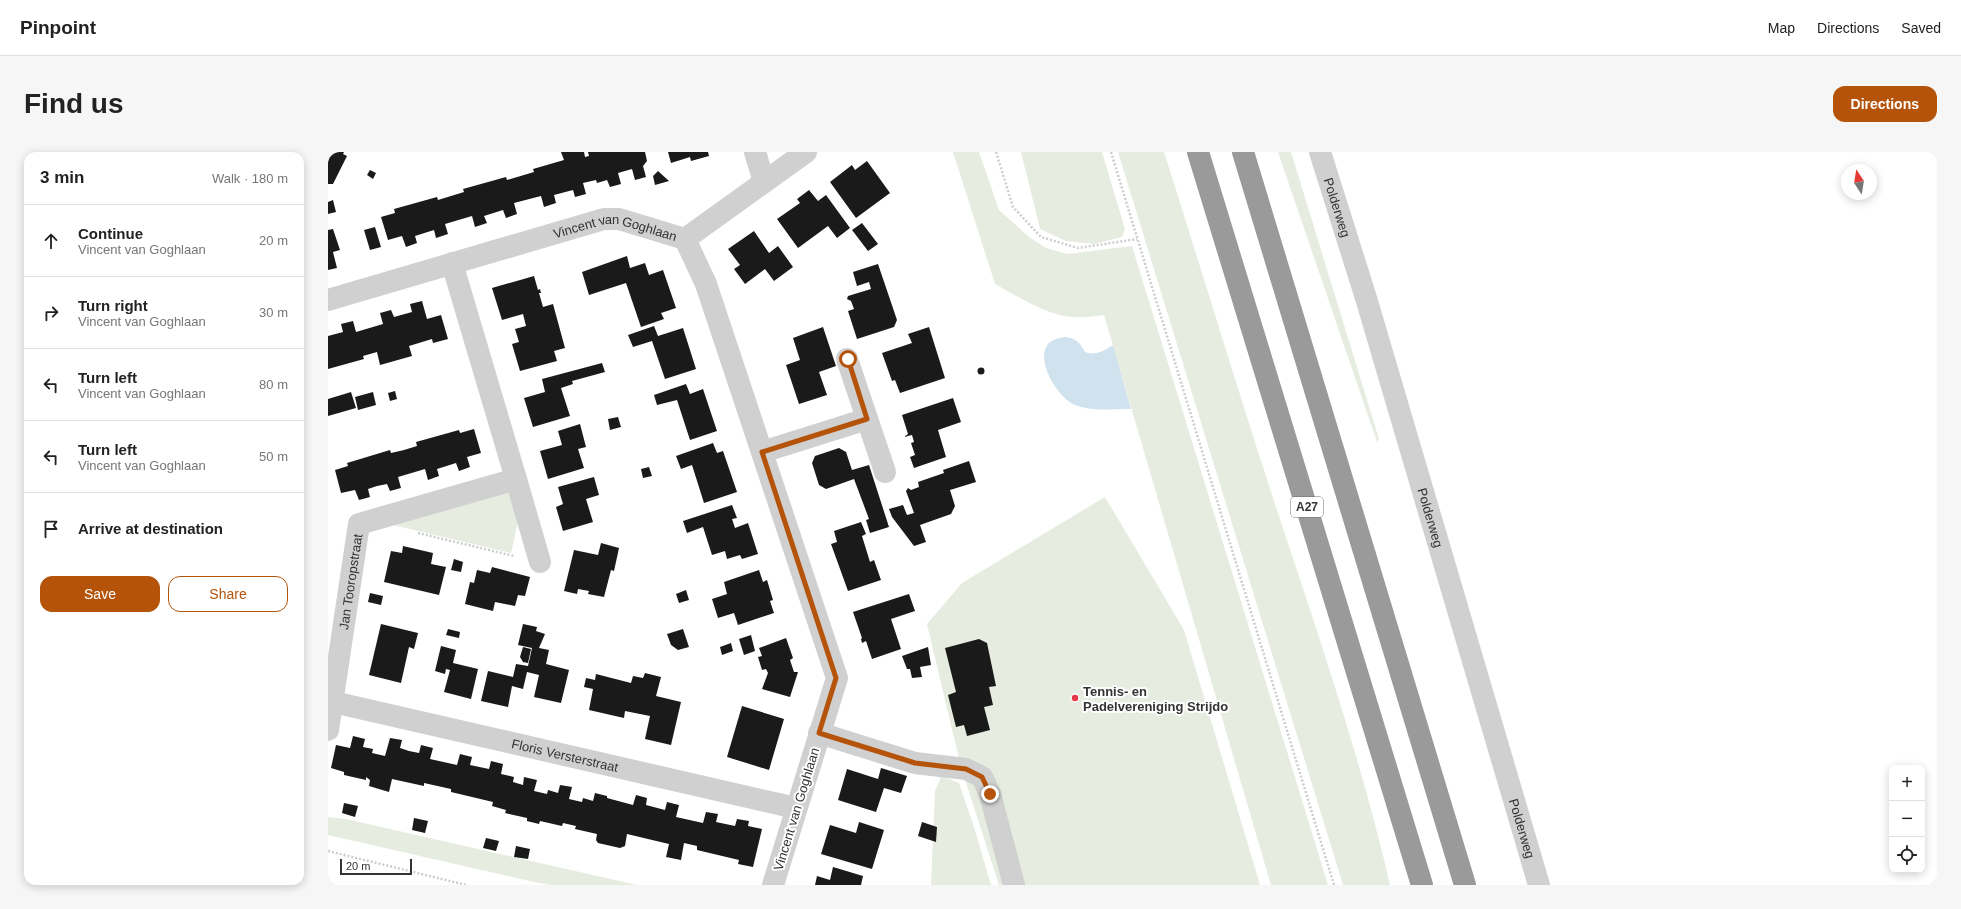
<!DOCTYPE html>
<meta charset="utf-8">
<style>
:root{--surface:#fff;--page:#f6f6f6;--text:#222;--muted:#767676;--line:#e0e0e0;--accent:#b45309}
body{margin:0;font-family:Helvetica,sans-serif;background:var(--page);color:var(--text)}
.controls{position:absolute;right:12px;bottom:12px;display:grid;overflow:hidden;border-radius:8px;box-shadow:0 2px 10px #0003}
.controls button{width:36px;height:36px;display:grid;place-items:center;padding:0;border:0;border-bottom:1px solid var(--line);background:var(--surface);color:var(--text);font:20px sans-serif}
.compass{position:absolute;left:1513px;top:12px;width:36px;height:36px;border-radius:50%;background:var(--surface);box-shadow:0 2px 10px #0003;rotate:348deg}
.scale{position:absolute;left:12px;bottom:10px;width:72px;box-sizing:border-box;padding-left:4px;border:2px solid #333;border-top:0;font-size:11px;line-height:14px;white-space:nowrap;color:#333;-webkit-text-stroke:3px #fff;paint-order:stroke}
.stop{position:absolute;width:12px;height:12px;margin:-9px;border:3px solid #b45309;border-radius:50%;background:#fff}
.stop.end{background:#b45309;border-color:#fff;box-shadow:0 1px 4px #0008}
.list{margin:0;padding:0;list-style:none}
h2{display:flex;justify-content:space-between;align-items:center;height:52px;margin:0;padding:0 16px;font-size:17px}
h2 small{font-size:13px;font-weight:400;color:var(--muted)}
.list li{display:grid;grid-template-columns:26px 1fr auto;gap:12px;align-items:center;box-sizing:border-box;height:72px;padding:0 16px;border-top:1px solid var(--line)}
.list b{display:block;font-size:15px;white-space:nowrap}
.list p{margin:0;font-size:13px;white-space:nowrap;color:var(--muted)}
.list em{font-size:13px;font-style:normal;color:var(--muted)}
.actions{display:flex;gap:8px;padding:12px 16px}
.actions a{flex:1;padding:9px 0;border:1px solid var(--accent);border-radius:12px;text-align:center;font-size:14px;color:var(--accent)}
.actions .main{background:var(--accent);color:#fff}
.icon{flex:none;width:22px;height:22px;fill:none;stroke:currentColor;stroke-width:2;stroke-linecap:round;stroke-linejoin:round}
.map{position:relative;flex:none;width:1609px;height:733px;overflow:hidden;border-radius:12px}
header{display:flex;align-items:center;gap:24px;box-sizing:border-box;height:56px;padding:0 20px;background:var(--surface);border-bottom:1px solid var(--line)}
header strong{font-size:19px}
nav{display:flex;gap:22px;margin-inline-start:auto;font-size:14px}
.intro{display:flex;align-items:center;justify-content:space-between;box-sizing:border-box;height:96px;padding:0 24px}
h1{margin:0;font-size:28px}
.button{padding:10px 18px;border-radius:12px;background:var(--accent);color:#fff;font-size:14px;font-weight:700}
main{display:flex;gap:24px;padding:0 24px}
aside{flex:1;background:var(--surface);border-radius:12px;box-shadow:0 2px 10px #0003}
.map>svg:first-child{display:block}
</style>
<header>
<strong>Pinpoint</strong>
<nav><a>Map</a><a>Directions</a><a>Saved</a></nav>
</header>
<div class="intro"><h1>Find us</h1><a class="button">Directions</a></div>
<main>
<aside>
<h2>3 min<small>Walk · 180 m</small></h2>
<ul class="list">
<li><svg class="icon" aria-label="ahead" viewBox="0 0 24 24"><path d="M12 20V5M6 11l6-6 6 6"/></svg><div><b>Continue</b><p>Vincent van Goghlaan</p></div><em>20 m</em></li>
<li><svg class="icon" aria-label="right" viewBox="0 0 24 24"><path d="M7 20v-9h11M14 6l5 5-5 5"/></svg><div><b>Turn right</b><p>Vincent van Goghlaan</p></div><em>30 m</em></li>
<li><svg class="icon" aria-label="left" viewBox="0 0 24 24"><path d="M17 20v-9H6M10 6l-5 5 5 5"/></svg><div><b>Turn left</b><p>Vincent van Goghlaan</p></div><em>80 m</em></li>
<li><svg class="icon" aria-label="left" viewBox="0 0 24 24"><path d="M17 20v-9H6M10 6l-5 5 5 5"/></svg><div><b>Turn left</b><p>Vincent van Goghlaan</p></div><em>50 m</em></li>
<li><svg class="icon" aria-label="arrive" viewBox="0 0 24 24"><path d="M6 21V4h12l-3 4 3 4H6"/></svg><div><b>Arrive at destination</b></div></li>
</ul>
<div class="actions"><a class="main">Save</a><a>Share</a></div>
</aside>
<div class="map">
<svg width="1609" height="733" viewBox="0 0 1609 733">
<rect width="100%" height="100%" fill="#fff"/>
<!-- green -->
<path fill="#e6ecdf" d="M625,0H651L671,58L701,85L718,96L740,102L804,94L1000,733H943L776,163C767,164 755,166 746,165C722,165 687,143 667,132Z
M693,0H774L797,77L794,85L766,92L738,89L712,77Z
M790,0H836C873,116 908,233 946,349C988,476 1032,603 1062,733H1015Z
M950,0H963L1051,287L1049,290Z
M182,339L190,369L183,401L65,373Z
M777,345L856,478L932,733H671L633,615L599,472L634,431Z
M613,625L622,627L631,631L646,675L663,733H603L607,639Z
M0,665L18,667L309,733H223L206,730L0,683Z"/>
<!-- water -->
<path fill="#cfe2ee" d="M737,185C748,186 752,191 757,200C768,204 775,199 785,193L803,257C784,257 762,260 745,252C729,244 707,208 720,192C725,187 731,186 737,185Z"/>
<!-- building -->
<path fill="#1a1a1a" d="M0,0H16L15,2L19,4L5,32H0Z
M233,0H256L257,5L261,4L260,0H317L319,9L315,14L318,25L307,28L304,17L290,21L293,32L282,35L279,28L269,31L268,28L255,31L258,42L247,45L245,38L226,43L228,51L216,55L213,44L186,51L189,62L178,66L175,58L156,64L159,71L147,75L144,64L117,72L120,82L108,86L106,78L87,84L89,91L78,95L74,84L60,88L53,65L67,61L66,57L109,45L110,48L136,40L135,37L178,25L179,28L206,20L205,17L236,8Z
M340,0H380L381,4L363,9L362,5L343,11Z
M539,9L562,41L528,66L502,30L524,13L527,18Z
M42,18L48,21L45,27L39,23Z
M330,19L341,29L327,33L325,24Z
M481,38L490,49L498,43L522,76L509,86L500,74L470,96L449,67L472,51L469,47Z
M5,48L8,60L0,62V50Z
M534,71L550,92L540,99L524,78Z
M47,75L53,95L42,98L36,78Z
M5,77L12,98L5,100L9,116L0,118V78Z
M426,79L441,101L450,94L465,115L446,129L437,117L417,132L406,117L412,113L400,97Z
M299,104L302,116L317,111L321,123L335,118L348,156L333,161L336,167L313,175L298,131L261,143L254,120Z
M550,112L569,168L566,175L529,187L520,159L526,157L523,149L519,147L520,144L543,137L541,130L529,134L525,120Z
M206,124L210,138L212,137L213,141H211L215,155L225,152L237,196L226,199L229,209L192,219L184,192L191,190L187,177L198,174L195,162L174,168L164,136Z
M94,149L99,167L113,163L120,187L105,191L104,187L81,194L84,204L52,213L49,200L35,204L36,207L0,217V184L15,180L13,172L25,169L28,180L55,172L52,161L63,158L66,165L84,160L82,152Z
M326,174L330,184L355,176L368,217L337,227L324,189L305,195L300,183Z
M495,175L508,214L491,220L499,243L471,252L458,213L472,208L465,186Z
M601,175L617,226L572,241L567,228L564,229L554,201L584,191L580,182Z
M274,211L277,220L244,229L245,232L233,236L242,264L205,275L196,246L217,240L214,227Z
M649.5 219a3.5 3.5 0 1 1 7 0a3.5 3.5 0 1 1-7 0Z
M358,232L362,242L375,237L389,279L362,288L349,248L329,253L326,243Z
M67,239L69,247L62,249L60,241Z
M23,240L28,256L0,264V247Z
M45,240L48,253L30,258L27,245Z
M625,246L633,270L610,278L618,305L586,316L582,305L587,303L583,291L586,290L584,283L576,285L580,282L574,263Z
M290,265L293,275L282,278L280,267Z
M252,272L258,295L250,297L256,316L220,327L212,299L234,293L230,279Z
M146,277L153,301L139,305L142,315L131,319L128,311L109,317L111,324L100,328L97,317L70,325L73,336L62,339L59,332L49,334L40,337L42,345L31,348L27,338L13,341L7,318L20,314L19,311L62,298L63,301L76,298L89,294L88,290L131,278L132,281Z
M385,291L389,301L395,299L409,340L376,351L364,313L353,317L348,304Z
M511,296L518,300L524,318L541,313L561,375L542,381L538,368L541,367L526,327L498,337L491,333L484,311L487,304Z
M641,309L648,330L622,338L627,354L623,362L592,373L598,390L586,394L564,365L561,357L575,353L579,363L586,361L578,339L580,336L583,338L591,335L590,330L616,321L615,318Z
M321,315L324,324L315,326L313,317Z
M266,325L271,343L258,347L265,370L235,379L228,355L235,352L230,335Z
M404,353L409,366L404,367L407,376L420,371L430,402L414,407L412,403L399,407L397,399L384,403L375,375L359,381L355,369Z
M533,370L538,382L534,384L542,410L546,408L553,428L520,439L503,392L509,390L506,379Z
M273,391L291,396L286,419L283,418L276,445L260,442L261,439L250,437L249,442L236,439L246,398L270,403Z
M75,394L105,401L103,412L118,415L111,443L56,430L63,399L74,401Z
M126,407L135,410L133,420L123,418Z
M164,415L202,425L197,444L190,443L187,454L167,450L165,459L137,452L142,430L146,431L149,418L162,421Z
M431,418L435,430L439,428L445,448L442,449L446,461L410,473L406,461L390,466L384,447L399,442L396,430Z
M358,438L361,448L351,451L348,442Z
M42,441L55,444L53,453L40,450Z
M581,442L587,459L563,467L573,497L544,507L538,489L534,491L533,487L534,486L525,460Z
M53,472L90,481L86,497L81,495L73,531L41,523Z
M195,472L209,475L208,479L217,482L211,496L221,498L218,512L241,518L233,551L206,545L211,523L199,520L195,537L184,534L180,555L153,549L160,519L185,525L188,512L200,514L204,496L190,493Z
M120,477L132,480L131,486L118,483Z
M355,477L361,495L350,498L343,493L339,482Z
M423,483L427,499L416,503L411,487Z
M458,486L465,506L462,508L466,520H470L462,545L434,537L440,521L438,517L434,518L430,505L434,504L431,496Z
M651,487L659,491L668,534L661,535L665,553L656,555L662,578L639,584L636,573L628,575L620,543L628,540L617,496Z
M403,491L405,499L394,503L392,495Z
M113,494L128,498L125,511L150,517L143,547L116,540L122,518L118,517L117,522L107,519Z
M195,495L203,497L200,511L195,510L192,505Z
M600,495L603,513L592,515L594,525L584,526L582,517H579L574,504Z
M317,521L333,525L328,544L353,550L343,593L317,587L322,564L297,559L296,566L261,558L265,537L256,535L258,526L267,528L268,522L303,531L305,524L315,526Z
M414,554L456,567L441,618L399,605Z
M25,584L37,587L35,595L45,597L44,601L57,604L62,586L74,588L72,596L81,599L91,601L93,593L105,596L102,607L129,613L132,602L144,605L142,613L161,617L163,609L175,612L173,622L186,625L185,630L195,633L196,625L209,628L206,639L219,642L220,638L230,641L232,633L244,635L241,647L254,650L255,646L265,649L267,641L279,644V646L305,653L308,643L319,646L318,653L337,658L339,650L351,653L348,665L375,671L378,660L390,662L388,670L407,674L409,667L421,669L420,674L434,677L425,715L410,712L411,708L369,698V694L356,691L353,708L338,705L341,692L299,682L297,694L292,696L270,691L268,688L269,682L247,677L248,674L235,671L234,674L212,669L211,672L199,669V666L177,661L178,658L164,654L165,650L123,640V637L96,631V634L64,627L61,640L41,634L42,628L38,625V628L16,623V620L3,616L8,593L22,596Z
M553,616L579,624L573,641L556,636L548,660L510,648L519,617L550,627Z
M16,651L30,654L27,665L14,661Z
M86,666L100,669L97,681L84,678Z
M531,670L556,678L544,717L493,702L502,673L528,681Z
M594,670L609,675L608,690L590,684Z
M158,686L171,689L168,699L155,696Z
M188,694L202,697L200,707L186,705Z
M505,715L535,724L533,733H487L489,724L502,728Z"/>
<g fill="none" stroke-linecap="round" stroke-linejoin="round">
<!-- path -->
<path stroke="#cdcdcd" stroke-width="2.5" stroke-dasharray="2 2" stroke-linecap="butt" d="M668,0L685,55L713,85L750,96L809,87
M783,0L1006,733
M90,381L186,404
M0,699L138,733"/>
<!-- street -->
<g stroke="#d0d0d0" stroke-width="22">
<path d="M427,0L436,30"/>
<path id="s1" d="M992,0L1038,146L1211,733"/>
<path d="M357,87L478,0"/>
<path id="s2" d="M0,148L276,67H291L357,87L378,132L509,526L445,733"/>
<path d="M519,207L557,320"/>
<path d="M434,300L539,267"/>
<path d="M188,327L212,410"/>
<path id="s3" d="M5,550L468,656"/>
<path id="s4" d="M0,578L31,372L188,327L124,111"/>
<path d="M491,581L587,611L638,617L654,625L662,642L686,733"/>
</g>
<!-- highway -->
<path stroke="#9a9a9a" stroke-width="22" d="M870,0L1094,733
M915,0L1137,733"/>
</g>
<g fill="none" stroke-linecap="round" stroke-linejoin="round">
<!-- route -->
<path stroke="#b45309" stroke-width="5" d="M520,207L539,267L434,300L508,526L491,581L587,611L638,617L654,625L662,642"/>
</g>
<!-- markers -->
<circle fill="#e63946" stroke="#fff" stroke-width="1.5" cx="747" cy="546" r="4"/>
<g text-anchor="middle" stroke-width="4" stroke-linejoin="round" paint-order="stroke">
<!-- shield labels -->
<rect fill="#fff" stroke="#707070" stroke-width="1" x="963" y="345" width="32" height="20" rx="3"/>
<g font-size="12" font-weight="bold" fill="#333">
<text x="979" y="359">A27</text>
</g>
<!-- street labels -->
<g font-size="13" fill="#333" stroke="#fff">
<text dy="5" stroke="none"><textPath href="#s1" startOffset="58">Polderweg</textPath></text>
<text dy="5" stroke="none"><textPath href="#s2" startOffset="299">Vincent van Goghlaan</textPath></text>
<text dy="5" stroke="none"><textPath href="#s1" startOffset="382">Polderweg</textPath></text>
<text dy="5" stroke="none"><textPath href="#s4" startOffset="150">Jan Tooropstraat</textPath></text>
<text dy="5" stroke="none"><textPath href="#s3" startOffset="238">Floris Versterstraat</textPath></text>
<text transform="translate(468 657) rotate(-73)" y="5">Vincent van Goghlaan</text>
<text dy="5" stroke="none"><textPath href="#s1" startOffset="706">Polderweg</textPath></text>
</g>
<!-- poi labels -->
<g font-size="13" font-weight="bold" fill="#333" stroke="#fff" text-anchor="start">
<text x="755" y="544">Tennis- en<tspan x="755" dy="15">Padelvereniging Strijdo</tspan></text>
</g>
</g>
</svg>
<div class="controls">
<button>+</button>
<button>−</button>
<button><svg class="icon" aria-label="locate" viewBox="0 0 24 24"><circle cx="12" cy="12" r="6"/><path d="M12 2v4M12 18v4M2 12h4M18 12h4"/></svg></button>
</div>
<svg class="compass" viewBox="-18 -18 36 36"><path d="M0-13l5 13h-10z" fill="#e53935"/><path d="M0 13l5-13h-10z" fill="#767676"/></svg>
<div class="scale">20 m</div>
<div class="stop" style="left:520px;top:207px"></div>
<div class="stop end" style="left:662px;top:642px"></div>
</div>
</main>
